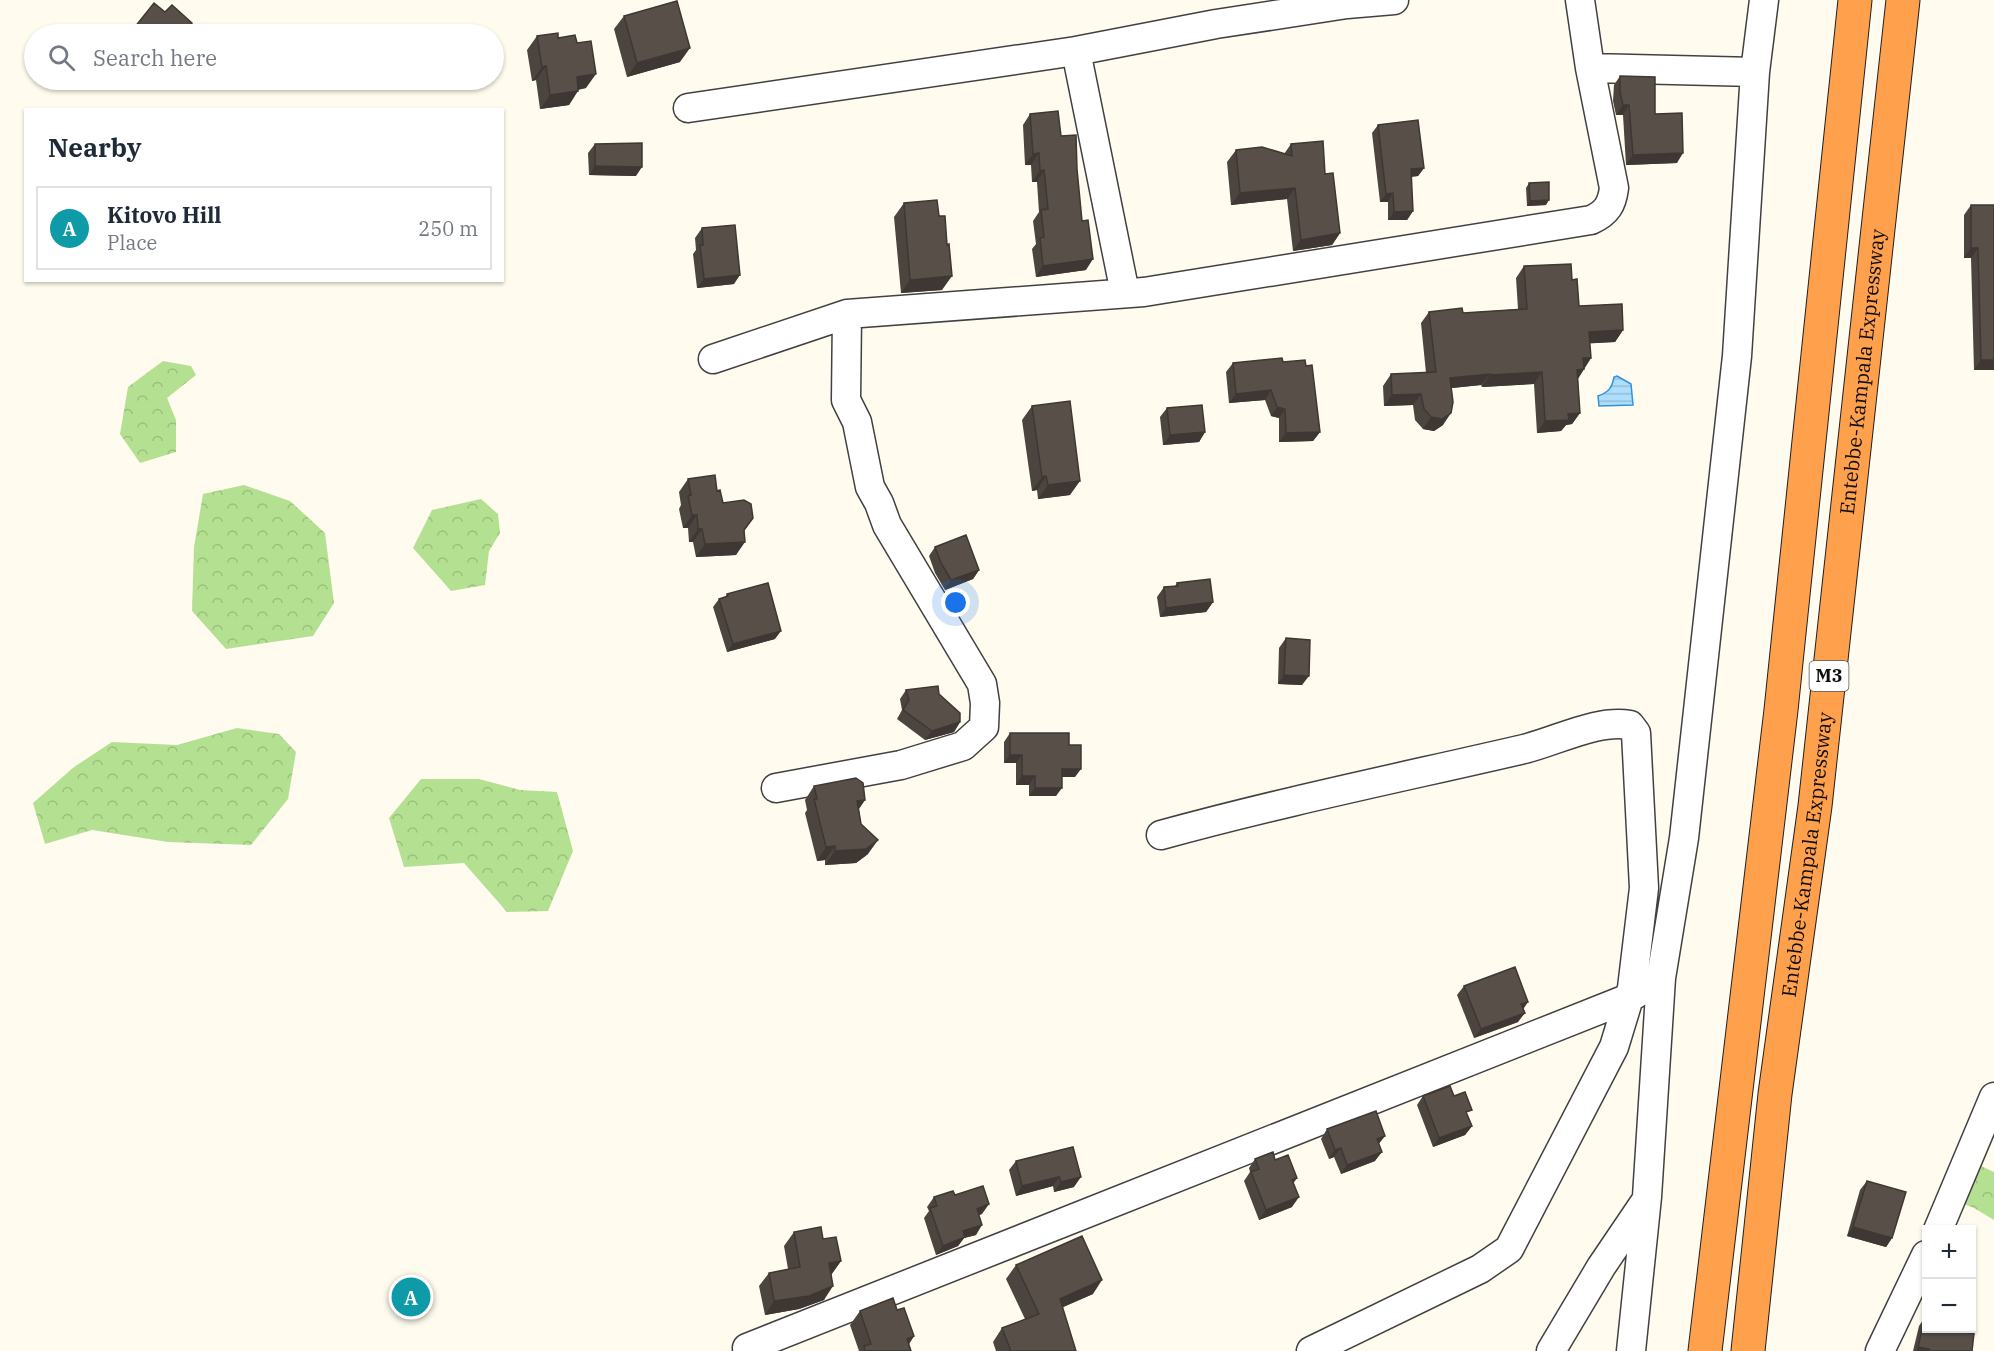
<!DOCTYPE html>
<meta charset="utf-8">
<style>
:root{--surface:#fff;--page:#f2f2f3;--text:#1f2937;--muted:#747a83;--line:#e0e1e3;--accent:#7c3aed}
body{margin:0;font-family:"IBM Plex Serif",serif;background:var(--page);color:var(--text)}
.controls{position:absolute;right:18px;bottom:18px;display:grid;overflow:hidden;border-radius:0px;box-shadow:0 2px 4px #0004}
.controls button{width:54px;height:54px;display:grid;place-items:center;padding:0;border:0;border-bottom:2px solid var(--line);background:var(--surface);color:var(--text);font:30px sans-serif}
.you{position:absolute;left:956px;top:603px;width:21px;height:21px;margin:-15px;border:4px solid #fff;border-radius:50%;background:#1a73e8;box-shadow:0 0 0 9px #1a73e833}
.badge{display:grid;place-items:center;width:39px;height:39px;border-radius:50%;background:var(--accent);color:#fff;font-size:20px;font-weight:700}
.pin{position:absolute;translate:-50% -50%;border:3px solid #fff;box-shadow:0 2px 6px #0006}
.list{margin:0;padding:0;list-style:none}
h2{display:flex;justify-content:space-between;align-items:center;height:78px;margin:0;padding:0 24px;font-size:26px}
h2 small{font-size:20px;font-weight:400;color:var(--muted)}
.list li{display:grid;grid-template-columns:39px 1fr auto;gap:18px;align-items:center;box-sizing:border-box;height:84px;margin:0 12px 12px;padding:0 12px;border:2px solid var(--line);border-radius:0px}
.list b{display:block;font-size:22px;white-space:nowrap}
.list p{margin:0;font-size:20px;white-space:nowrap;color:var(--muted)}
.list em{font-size:20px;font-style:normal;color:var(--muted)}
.icon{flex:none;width:33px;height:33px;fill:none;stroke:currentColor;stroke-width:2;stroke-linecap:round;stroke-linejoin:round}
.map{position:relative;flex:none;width:1994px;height:1351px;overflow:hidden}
.search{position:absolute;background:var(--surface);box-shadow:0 2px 4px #0004;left:24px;top:24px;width:480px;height:66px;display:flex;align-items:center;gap:15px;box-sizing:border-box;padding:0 21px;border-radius:33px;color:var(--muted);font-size:22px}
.panel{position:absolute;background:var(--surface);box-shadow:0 2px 4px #0004;left:24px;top:108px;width:480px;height:174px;border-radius:0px}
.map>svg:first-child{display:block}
</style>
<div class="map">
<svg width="1994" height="1351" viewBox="0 0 1994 1351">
<defs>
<pattern id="forest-crowns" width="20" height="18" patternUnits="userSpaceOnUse" patternTransform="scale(1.5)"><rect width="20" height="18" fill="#b4e191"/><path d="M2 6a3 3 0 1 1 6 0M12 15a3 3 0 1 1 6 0" fill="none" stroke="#9ac07c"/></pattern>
<pattern id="water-rules" width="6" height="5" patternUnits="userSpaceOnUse" patternTransform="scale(1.5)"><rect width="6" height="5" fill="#addefd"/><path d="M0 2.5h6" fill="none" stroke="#94bdd8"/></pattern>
</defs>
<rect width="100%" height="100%" fill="#fffcef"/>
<!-- forest -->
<path fill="url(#forest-crowns)" d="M163,361L191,366L196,375L167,398L176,420V452L140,463L120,434L128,387Z
M244,485L290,501L325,533L334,603L313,636L226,649L192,611L194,547L203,494Z
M481,499L498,514L500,533L489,551L485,585L451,591L413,548L432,510Z
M237,728L279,734L296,752L288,799L251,845L168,842L92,830L45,844L33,803L74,767L112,742L177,745Z
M421,779H479L520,790L557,792L573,851L548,911L507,912L464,863L404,867L389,818Z
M1979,1165L1994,1172V1220L1974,1208L1956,1201Z"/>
<!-- water -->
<path fill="url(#water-rules)" stroke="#2b94dc" stroke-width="1.5" d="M1617,376L1631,384L1633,405L1599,406L1598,396C1609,392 1612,388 1614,377Z"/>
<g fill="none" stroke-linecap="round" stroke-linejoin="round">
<!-- street casing -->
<g stroke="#414141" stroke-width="31">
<path id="street" d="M1076,51L1125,293
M1590,68L1755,72
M688,108L1076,51L1216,24L1347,4L1394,0
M713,359L847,314L1144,292L1591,220C1607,213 1612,204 1614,188L1590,68L1580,0
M776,788L901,765L963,746L984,727L985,703L982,684L887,525L879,503L870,487L857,422L846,400L847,314
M1161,835C1281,802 1403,777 1524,749C1557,741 1597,719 1630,725L1636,733L1644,888L1632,988L1614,1047L1509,1249L1480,1269L1311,1351
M1938,1230L1994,1097
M747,1348L1629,998L1639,992
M1551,1351L1601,1267L1645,1202
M1631,1351L1647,1197L1661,978L1684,838L1737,356L1755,72L1764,0
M1880,1351L1926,1255"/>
</g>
<!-- highway casing -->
<g stroke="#1f1f1f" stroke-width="35">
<g id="highway">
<path d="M1705,1351L1781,710L1855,0"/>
<path id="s1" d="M1748,1351L1775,1094L1815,806L1903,0"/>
</g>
</g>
<!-- street -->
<use href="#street" stroke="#fff" stroke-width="28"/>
<!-- highway -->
<use href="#highway" stroke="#ffa04d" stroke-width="33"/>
</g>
<!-- wall -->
<path fill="#4c443f" d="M624,16L680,62L627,77L614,29Z
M134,28L186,31L191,34H130Z
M537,36L558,38L577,43L586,88L578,90L569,105L540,109L536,80L532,81L527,50Z
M1620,76L1677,163L1626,165L1623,115H1616L1613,101L1614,85Z
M1030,114L1061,136L1077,169L1086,270L1036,277L1032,249L1036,244L1033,221L1039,212L1037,182H1032L1031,165H1025L1023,125Z
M1378,125L1424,168L1418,176L1411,177L1413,211L1407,220H1388V202H1380L1372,133Z
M595,144L636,176L589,175L588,153Z
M1291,144L1325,174L1340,233L1332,245L1293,251L1287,199L1231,205L1227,162L1236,150L1284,154Z
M1529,183L1546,205L1527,206L1526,188Z
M904,203L939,216L947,245L942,290L901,293L894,217Z
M1971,205H1994V370H1974L1971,258H1964V215Z
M702,228L734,284L697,288L693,254L696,250L695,238Z
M1524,266L1572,280L1579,306L1623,330L1615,342L1589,343L1591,358L1578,379L1580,413L1572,424L1566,425L1561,431L1537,433L1534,384L1482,387L1481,385L1452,388L1443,425L1434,431L1423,429L1415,420L1413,405L1384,406L1383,386L1391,374L1426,373L1421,323L1429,312L1463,313L1518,309L1516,278Z
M1283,362L1320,432L1313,441L1279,442V418L1271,416L1265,400L1229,403L1226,372L1233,363Z
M1032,406L1070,495L1038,499L1037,490L1032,491L1022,420Z
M1167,408L1205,432L1199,442L1163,445L1160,417Z
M688,479L717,491L723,503L753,518L744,531L736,555L696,557L693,542H689L688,528H683L679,509L681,505L679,492Z
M935,547L979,570L973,579L945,590L935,573L929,556Z
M1177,583L1213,602L1206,612L1160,617L1157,597L1164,587L1175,586Z
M727,594L775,639L727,652L713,607L719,599L725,597Z
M1286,638L1302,685L1278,684L1279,648Z
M906,690L939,694L960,722L954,732L925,740L897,719L902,710L900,699Z
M1010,733L1069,745L1075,777H1062L1056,796H1029V785H1016V763H1004V742Z
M814,786L865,800L859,809L861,824L868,854L856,863L825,865V860L817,861L805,813L807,810L805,800Z
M1464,986L1523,1009L1518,1022L1474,1038L1457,995Z
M1423,1096H1454L1468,1116L1472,1126L1465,1135L1433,1147L1417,1105Z
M1327,1129L1379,1144L1375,1161L1341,1174L1334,1157L1329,1159L1321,1139Z
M1073,1147L1074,1187L1054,1192L1053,1186L1016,1196L1009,1170L1016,1161Z
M1255,1159L1275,1160L1297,1178L1293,1184L1292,1207L1259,1220L1244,1181L1250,1172L1249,1168Z
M1867,1181L1892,1238L1886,1247L1847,1236L1860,1190Z
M955,1195L982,1214L979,1215L976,1235L964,1238L958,1246L936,1255L924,1218L929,1211L927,1207L934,1197Z
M794,1232L823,1239L841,1261L831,1275L824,1300L799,1309L765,1315L759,1286L769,1273L788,1269L784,1246Z
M1016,1265L1093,1294L1062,1307L1076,1351H996L993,1342L1002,1328L1025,1319L1006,1279Z
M897,1310L914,1336L909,1344L911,1351H859L850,1325L860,1311Z
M1925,1317L1947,1331L1972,1351H1913L1919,1326Z"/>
<!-- shaded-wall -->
<path fill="#3e3733" d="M690,48L680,62L627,77L637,63Z
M546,66L536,80L532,81L542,67Z
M596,74L586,88L567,91L577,77Z
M578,91L569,105L540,109L550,95Z
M1623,105H1629L1623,115H1616Z
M1039,153L1031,165H1025L1033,154Z
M1683,153L1677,163L1626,165L1633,155Z
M595,166L642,167L636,176L589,175Z
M1424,168L1418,176L1405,177L1411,169Z
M1044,170L1037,182H1032L1040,171Z
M1295,188L1287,199L1231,205L1240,193Z
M1393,193L1388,202H1380L1386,194Z
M1549,200L1546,205L1527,206L1530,201Z
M1413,211L1407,220H1388L1394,212Z
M1340,233L1332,245L1293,251L1301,240Z
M1971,248H1978L1971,258H1964Z
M1093,259L1086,270L1036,277L1043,266Z
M740,275L734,284L697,288L704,279Z
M952,276L942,290L901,293L910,280Z
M1623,330L1615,342L1580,344L1589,332Z
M1583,358H1591L1576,381H1569Z
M1981,360H1994V370H1974Z
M1542,372L1534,384L1482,387L1490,375Z
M1490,374L1481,385L1442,389L1450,378Z
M1271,390L1265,400L1229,403L1236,394Z
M1421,394L1413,405L1384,406L1392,395Z
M1277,407L1285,409L1279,418L1271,416Z
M1451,413L1443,425L1434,431L1423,429L1431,417Z
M1580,413L1572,424L1566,425L1561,431L1537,433L1545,421L1568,414Z
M1205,432L1199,442L1163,445L1170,435Z
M1320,432L1313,441L1279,442L1286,433Z
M1046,476L1037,490L1032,491L1042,477Z
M1080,481L1070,495L1038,499L1048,485Z
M692,515H697L688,528H683Z
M698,529H702L693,542H689Z
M736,542H745L736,555L696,557L705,544Z
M979,570L973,579L945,590L951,580Z
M1213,602L1206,612L1160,617L1166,608Z
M781,631L775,639L727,652L733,644Z
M1284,675L1309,676L1302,685L1278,684Z
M960,722L954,732L925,740L932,731Z
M1010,755H1022L1016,763H1004Z
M1062,769H1081L1075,777H1056Z
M1022,776H1035L1029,785H1016Z
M1035,788H1062L1056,796H1029Z
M865,800L855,813L857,801Z
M878,840L868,854L856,863L825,865L835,851Z
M835,846L825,860L817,861L826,847Z
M1528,1002L1522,1011L1521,1004Z
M1525,1013L1518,1022L1474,1038L1481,1029Z
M1472,1126L1465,1135L1433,1147L1439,1138Z
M1385,1136L1378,1145L1377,1139Z
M1341,1148L1334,1157L1329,1159L1335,1150Z
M1382,1152L1375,1161L1341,1174L1347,1165Z
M1059,1177L1053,1186L1016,1196L1022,1186Z
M1081,1177L1074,1187L1054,1192L1061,1182Z
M1299,1197L1292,1207L1259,1220L1266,1210Z
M989,1204L982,1214L970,1218L977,1209Z
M982,1225L976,1235L964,1238L958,1246L936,1255L943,1246L963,1231Z
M1853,1227L1892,1238L1886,1247L1847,1236Z
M841,1261L831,1275L829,1263Z
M1102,1280L1093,1294L1050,1313L1060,1299Z
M833,1286L824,1300L799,1309L765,1315L774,1301Z
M914,1336L905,1350L907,1339Z
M1918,1347L1929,1349L1928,1351H1916Z"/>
<!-- building -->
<path fill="#584f49" stroke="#3e3733" stroke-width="1.5" d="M677,1L690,48L637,63L624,16Z
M154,3L165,12L172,5L192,23L186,30L191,34H142L134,28Z
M558,33V38L575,35L577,43L591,41L596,74L577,77L578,91L550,95L546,66L542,67L537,36Z
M1620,76L1655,77V114L1682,113L1683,153L1633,155L1629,105H1623L1620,92Z
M1058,111L1061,136L1076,135L1077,169L1082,221L1088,220L1093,259L1043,266L1040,238L1044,237L1041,210L1048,209L1044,170L1040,171L1039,153L1033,154L1030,114Z
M1418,120L1424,168L1411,169L1413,211L1394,212L1393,193L1386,194L1378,125Z
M1323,141L1325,174L1333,173L1340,233L1301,240L1295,188L1240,193L1236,150L1262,147L1292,156L1291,144Z
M642,143V167L595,166V144Z
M1549,182V200L1530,201L1529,183Z
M937,200L939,216H945L947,245L949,244L952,276L910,280L904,203Z
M1971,205H1994V360H1981L1978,248H1971Z
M735,225L740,275L704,279L700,245H703L702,228Z
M1571,264L1572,280L1577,279L1579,306L1622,304L1623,330L1589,332L1591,358H1583L1584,369L1577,370L1580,413L1568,414L1569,420L1545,421L1542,372L1490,375V374L1450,378L1453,402L1451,413L1442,419L1431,417L1424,409L1421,394L1392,395L1391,374L1436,372L1429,312L1462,308L1463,313L1527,309L1524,266Z
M1282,358L1283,362L1305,360L1306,366L1312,365L1320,432L1286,433L1285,409L1277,407L1271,390L1236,394L1233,363Z
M1070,401L1080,481L1048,485L1046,476L1042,477L1032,406Z
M1202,405L1205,432L1170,435L1167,408Z
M715,475L717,491L720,490L723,503L744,500L751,504L753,518L744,530L745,542L705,544L702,529H698L697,515H692L688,496L691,495L688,479Z
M966,535L979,570L951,580L941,563L935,547Z
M1210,579L1213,602L1166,608L1164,587L1178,586L1177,583Z
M768,583L781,631L733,644L719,599L728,596L727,594Z
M1286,638L1310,640L1309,676L1284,675Z
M938,686L939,694L960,713V722L932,731L903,710L909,700L906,690Z
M1010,733H1069V745H1081V769H1062V788H1035V776H1022V755H1010Z
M856,778L863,783L865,800L857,801L861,824L878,840L866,849L835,851V846L826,847L814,799H817L814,786Z
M1515,967L1528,1002L1521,1004L1525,1013L1481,1029L1464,986Z
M1450,1086L1454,1096L1465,1092L1472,1110L1466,1112L1472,1126L1439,1138L1423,1096Z
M1376,1111L1385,1136L1377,1139L1382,1152L1347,1165L1341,1148L1335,1150L1327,1129Z
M1073,1147L1081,1177L1061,1182L1059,1177L1022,1186L1016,1161Z
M1273,1152L1275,1160L1288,1155L1297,1178L1292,1180L1299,1197L1266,1210L1251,1172L1259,1169L1255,1159Z
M1867,1181L1906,1192L1892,1238L1853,1227Z
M983,1186L989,1204L977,1209L982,1225L963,1231L965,1237L943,1246L930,1208L937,1206L934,1197L953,1191L955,1195Z
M821,1227L823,1239L836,1237L841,1261L829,1263L833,1286L809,1296L774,1301L769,1273L800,1267L794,1232Z
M1082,1236L1102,1280L1060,1299L1076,1351H1011L1002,1328L1039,1314L1016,1265Z
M893,1298L897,1310L904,1308L914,1336L907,1339L911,1351H865L864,1346L871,1344L860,1311Z
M1925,1317L1926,1318V1329H1947V1331L1974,1333L1972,1351H1929V1349L1918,1347Z"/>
<g text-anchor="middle" stroke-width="6" stroke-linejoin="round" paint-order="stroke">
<!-- shield labels -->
<rect fill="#fff" stroke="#565656" stroke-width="1.5" x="1809.5" y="661" width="39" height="30" rx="4.5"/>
<g font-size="18" font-weight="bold" fill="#0e0e0e">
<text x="1829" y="682">M3</text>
</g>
<!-- street labels -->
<g font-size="20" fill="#0e0e0e" stroke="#fff">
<text dy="7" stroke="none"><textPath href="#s1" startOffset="986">Entebbe-Kampala Expressway</textPath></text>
<text dy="7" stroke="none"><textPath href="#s1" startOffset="500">Entebbe-Kampala Expressway</textPath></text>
</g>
</g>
</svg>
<div class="controls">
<button>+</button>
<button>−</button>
</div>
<div class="you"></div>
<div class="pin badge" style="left:411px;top:1297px;background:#0f9aa8">A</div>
<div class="search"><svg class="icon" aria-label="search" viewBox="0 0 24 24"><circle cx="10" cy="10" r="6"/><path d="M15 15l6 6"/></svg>Search here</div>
<section class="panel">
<h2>Nearby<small></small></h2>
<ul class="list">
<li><span class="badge" style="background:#0f9aa8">A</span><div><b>Kitovo Hill</b><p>Place</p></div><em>250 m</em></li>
</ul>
</section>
</div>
